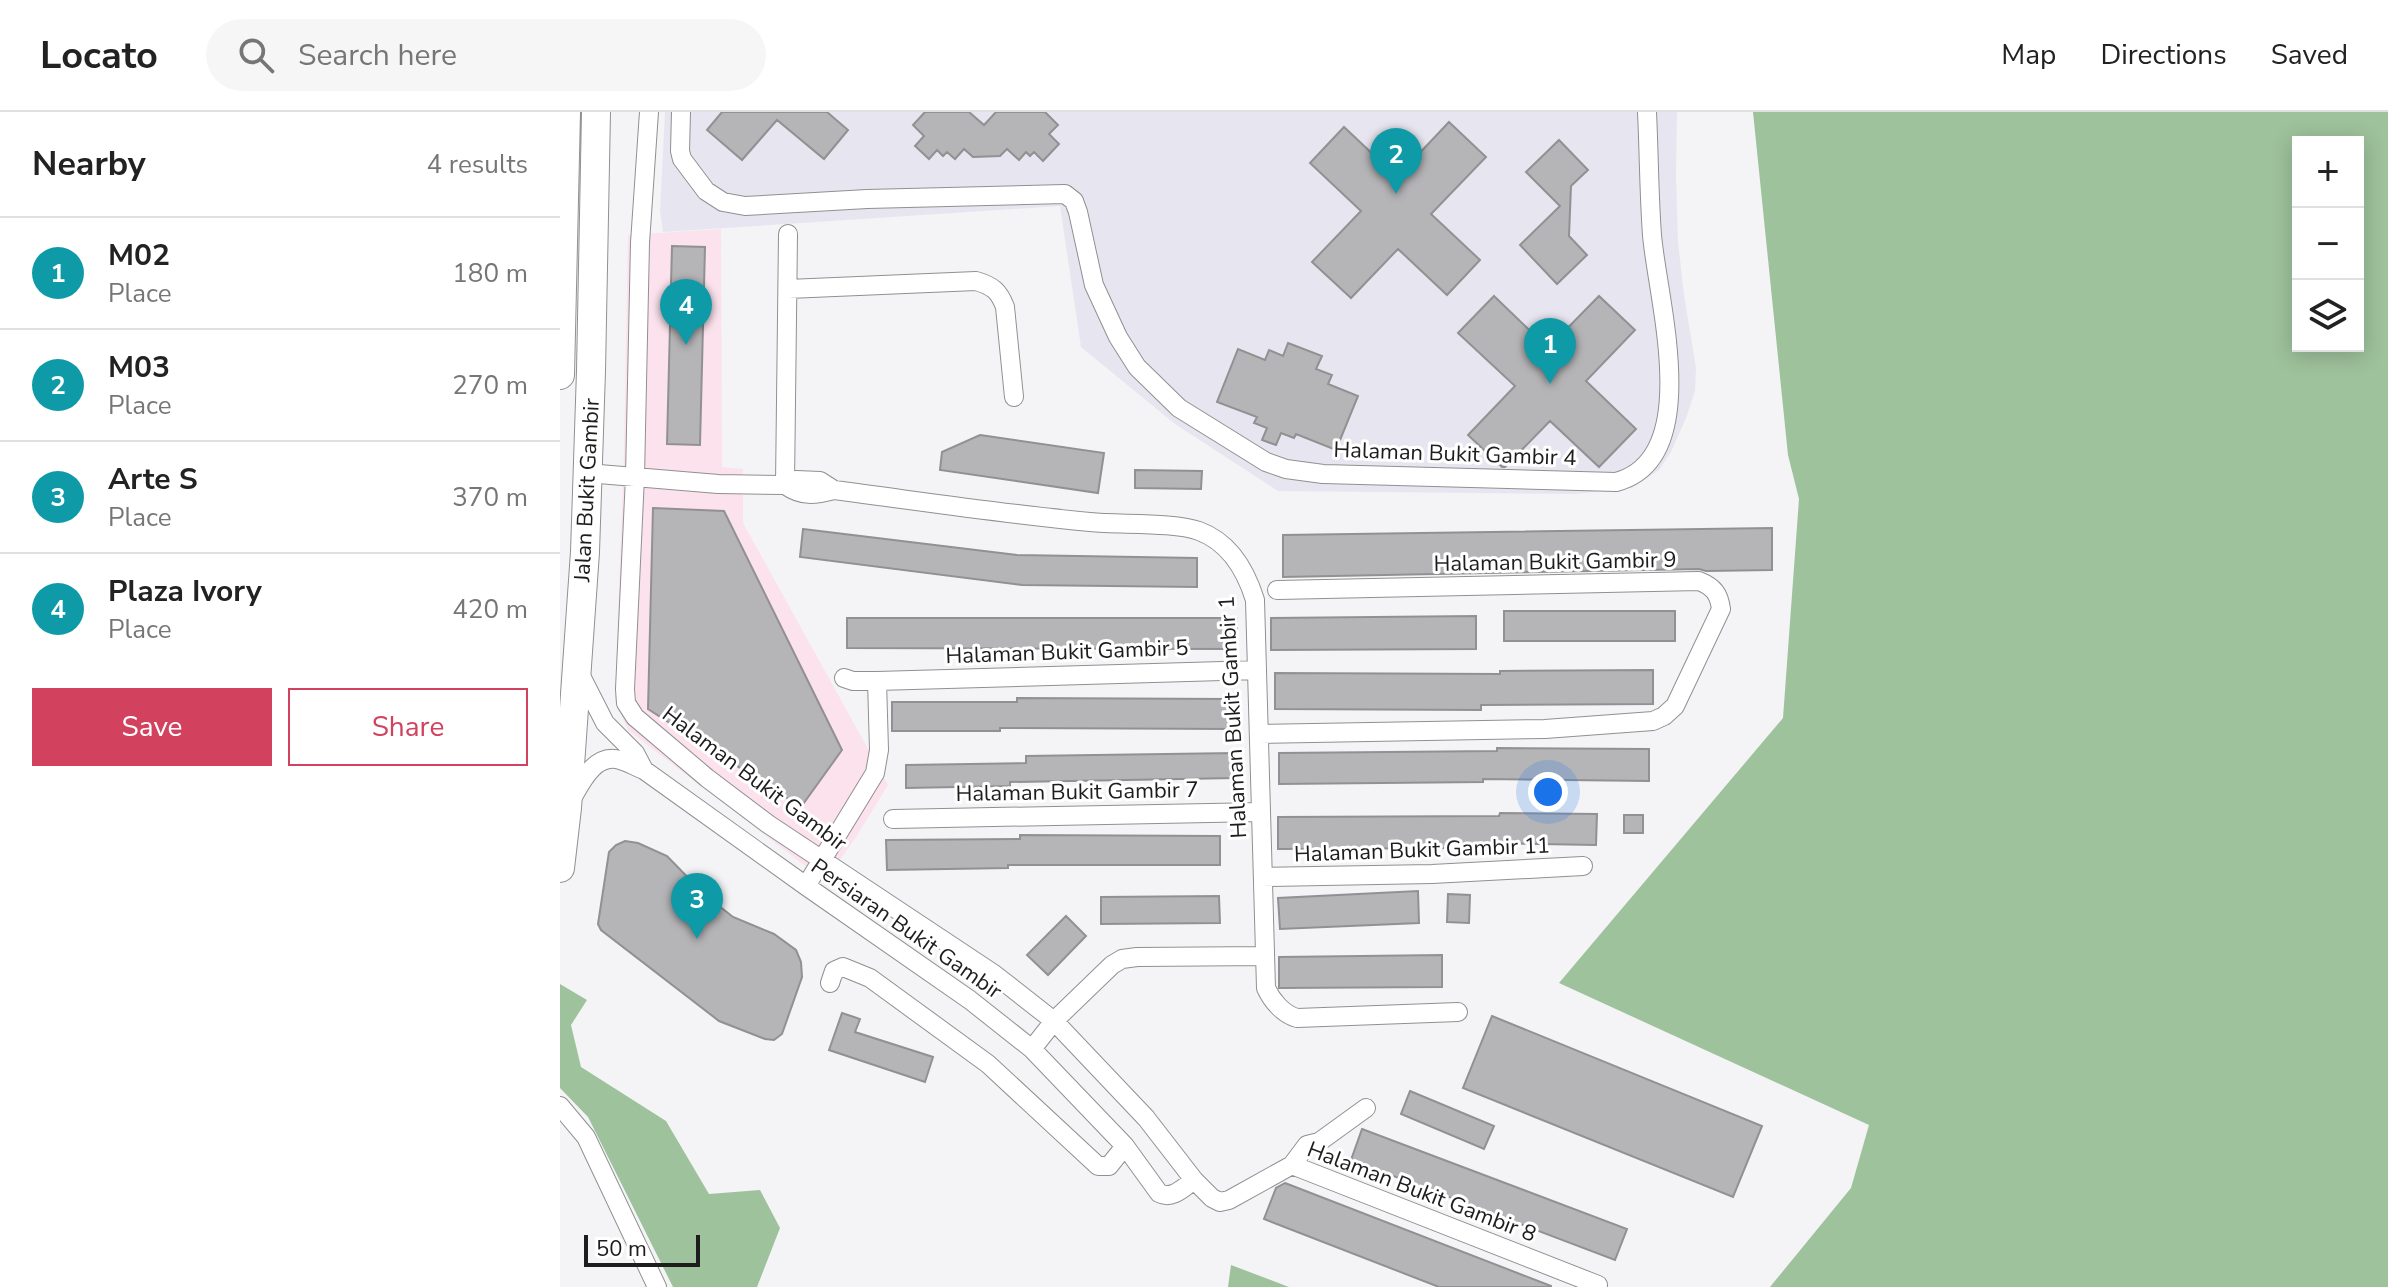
<!DOCTYPE html>
<meta charset="utf-8">
<style>
:root{--surface:#fff;--page:#f6f6f6;--text:#222;--muted:#767676;--line:#e0e0e0;--accent:#d2425f}
body{margin:0;font-family:"Nunito Sans",sans-serif;background:var(--page);color:var(--text)}
.controls{position:absolute;right:24px;top:24px;display:grid;overflow:hidden;border-radius:0px;box-shadow:0 4px 20px #0003}
.controls button{width:72px;height:72px;display:grid;place-items:center;padding:0;border:0;border-bottom:2px solid var(--line);background:var(--surface);color:var(--text);font:40px sans-serif}
.scale{position:absolute;left:24px;bottom:20px;width:116px;box-sizing:border-box;padding-left:8px;border:4px solid #1d1d1e;border-top:0;font-size:22px;line-height:28px;white-space:nowrap;color:#1d1d1e;-webkit-text-stroke:6px #fff;paint-order:stroke}
.you{position:absolute;left:988px;top:680px;width:28px;height:28px;margin:-20px;border:6px solid #fff;border-radius:50%;background:#1a73e8;box-shadow:0 0 0 12px #1a73e833}
.badge{display:grid;place-items:center;width:52px;height:52px;border-radius:50%;background:var(--accent);color:#fff;font-size:26px;font-weight:700}
.pin{position:absolute;translate:-50% -66px;filter:drop-shadow(0 2px 4px #0008)}
.pin::after{content:'';position:absolute;top:42px;width:28px;height:24px;background:inherit;clip-path:polygon(0 0,100% 0,50% 100%)}
.list{margin:0;padding:0;list-style:none}
h2{display:flex;justify-content:space-between;align-items:center;height:104px;margin:0;padding:0 32px;font-size:34px}
h2 small{font-size:26px;font-weight:400;color:var(--muted)}
.list li{display:grid;grid-template-columns:52px 1fr auto;gap:24px;align-items:center;box-sizing:border-box;height:112px;padding:0 32px;border-top:2px solid var(--line)}
.list b{display:block;font-size:30px;white-space:nowrap}
.list p{margin:0;font-size:26px;white-space:nowrap;color:var(--muted)}
.list em{font-size:26px;font-style:normal;color:var(--muted)}
.actions{display:flex;gap:16px;padding:24px 32px}
.actions a{flex:1;padding:18px 0;border:2px solid var(--accent);border-radius:0px;text-align:center;font-size:28px;color:var(--accent)}
.actions .main{background:var(--accent);color:#fff}
.icon{flex:none;width:44px;height:44px;fill:none;stroke:currentColor;stroke-width:2;stroke-linecap:round;stroke-linejoin:round}
.map{position:relative;flex:none;width:1828px;height:1175px;overflow:hidden}
header{display:flex;align-items:center;gap:48px;box-sizing:border-box;height:112px;padding:0 40px;background:var(--surface);border-bottom:2px solid var(--line)}
header strong{font-size:38px}
nav{display:flex;gap:44px;margin-inline-start:auto;font-size:28px}
.search{width:560px;height:72px;background:var(--page);display:flex;align-items:center;gap:20px;box-sizing:border-box;padding:0 28px;border-radius:44px;color:var(--muted);font-size:30px}
main{display:flex}
aside{flex:1;background:var(--surface)}
.map>svg:first-child{display:block}
</style>
<header>
<strong>Locato</strong>
<div class="search"><svg class="icon" aria-label="search" viewBox="0 0 24 24"><circle cx="10" cy="10" r="6"/><path d="M15 15l6 6"/></svg>Search here</div>
<nav><a>Map</a><a>Directions</a><a>Saved</a></nav>
</header>
<main>
<aside>
<h2>Nearby<small>4 results</small></h2>
<ul class="list">
<li><span class="badge" style="background:#0f9aa8">1</span><div><b>M02</b><p>Place</p></div><em>180 m</em></li>
<li><span class="badge" style="background:#0f9aa8">2</span><div><b>M03</b><p>Place</p></div><em>270 m</em></li>
<li><span class="badge" style="background:#0f9aa8">3</span><div><b>Arte S</b><p>Place</p></div><em>370 m</em></li>
<li><span class="badge" style="background:#0f9aa8">4</span><div><b>Plaza Ivory</b><p>Place</p></div><em>420 m</em></li>
</ul>
<div class="actions"><a class="main">Save</a><a>Share</a></div>
</aside>
<div class="map">
<svg width="1828" height="1175" viewBox="0 0 1828 1175">
<rect width="100%" height="100%" fill="#f4f3f6"/>
<!-- commercial -->
<path fill="#fbe2ec" d="M161,117L162,355L183,357V411L328,673L296,725L265,769L68,618L55,589L64,343L68,123Z"/>
<!-- built -->
<path fill="#e7e6f0" d="M105,0H1117L1116,65L1118,130L1124,183L1136,256L1135,279L1126,306L1111,340L1099,358L1072,376L1014,382L718,379L615,312L521,235L500,94L103,120L100,99Z"/>
<!-- forest -->
<path fill="#9ec29c" fill-rule="evenodd" d="M1193,0H1828V1175H1210L1291,1076L1309,1013L999,871L1223,606L1239,387L1228,343ZM1798,30V234H1738V30Z
M0,872L27,888L11,913L21,955L106,1009L149,1082L200,1078L220,1116L197,1175H113L28,1005L0,976Z
M671,1153L729,1175H668Z"/>
<!-- building -->
<path fill="#b5b5b8" stroke="#919193" stroke-width="2" d="M162,0H267L288,18L264,47L217,8L182,48L147,18Z
M365,0H409L424,13L436,0H485L498,13L489,22L499,32L483,49L474,40L470,44L466,40L459,48L447,37L440,44L413,45L404,37L395,47L387,40L383,44L377,38L369,47L355,34L364,24L353,13Z
M889,10L926,45L871,102L920,148L887,183L838,137L791,186L752,150L801,99L750,51L784,15L837,65Z
M999,28L1028,58L1011,74L1009,124L1027,143L997,172L960,133L1000,94L966,60Z
M112,134L145,135L140,333L107,332Z
M934,184L988,236L1039,184L1075,218L1026,269L1076,317L1039,355L990,309L945,355H942L908,323L955,274L898,221Z
M728,231L762,244L756,257L772,263L768,272L798,284L776,338L736,322L734,326L721,321L716,333L702,328L707,316L694,311L697,305L657,290L678,237L705,248L709,238L723,244Z
M420,323L544,341L538,381L380,358L382,340Z
M575,358L642,359L641,377L575,376Z
M93,396L164,399L282,638L241,695L88,597Z
M1212,416V458L1146,459L1139,457L723,465V423Z
M243,417L457,443L637,446V475L462,473L240,445Z
M944,499H1115V529H944Z
M916,504V537L711,538V506Z
M287,506H677V537L287,536Z
M1093,558V592L921,593V598L715,597V561L940,562V559Z
M457,586L671,587V617L440,616V619H332V590H457Z
M937,636L1089,637V669L923,667V670L719,672V641L937,639Z
M675,641V666L450,670V674L346,676V653L466,651V644Z
M940,701L1037,702L1036,733L919,731V736L718,737V705L939,704Z
M1064,703H1083V721H1064Z
M460,723L660,724V753H448V756L327,758L326,728L460,727Z
M65,729L78,731L107,744L144,782L173,805L214,822L236,838L241,850L242,865L222,922L214,928L205,927L159,909L41,818L38,812L49,740L56,733Z
M858,779L859,811L720,817L718,786Z
M888,782L910,783L909,811L887,810Z
M659,784L660,811L541,812V785Z
M506,804L526,824L488,863L467,843Z
M882,843V875L719,876V845Z
M282,901L300,907L295,920L373,945L365,970L269,938Z
M932,904L1202,1014L1173,1085L903,976Z
M850,979L934,1014L924,1037L841,1002Z
M802,1017L1067,1117L1055,1148L791,1048Z
M725,1071L991,1174V1175H879L704,1107L716,1076Z"/>
<g fill="none" stroke-linecap="round" stroke-linejoin="round">
<!-- street casing -->
<g stroke="#909092" stroke-width="20">
<path id="street" d="M89,0L80,131L75,365L65,577L66,591L75,605L147,666L208,712L434,862L494,909L586,1006L634,1068L652,1086L660,1090L669,1088L732,1053L747,1033L759,1030L806,996
M121,0L120,39L122,47L146,79L163,90L185,94L307,87L505,82L514,89L518,100L534,173L558,225L577,255L619,296L706,350L726,357L763,362L1056,370C1145,347 1097,186 1092,123C1089,82 1089,41 1087,0
M228,177L416,169C433,174 439,179 445,195L454,285
M27,361L158,372L225,373L236,368L260,369L274,378
M225,373C242,385 255,383 274,378C359,389 444,402 530,410C559,413 615,410 639,419C669,430 686,459 695,488L706,876C712,889 723,902 737,906L898,900
M225,373L228,122
M18,558L45,611L75,641L84,658
M284,566L293,569H317L697,558
M699,622L985,617L1093,609L1104,604L1115,594L1161,497C1159,482 1154,475 1139,469L717,478
M10,690C20,673 34,640 60,648C68,650 76,655 84,658L246,774L410,888L472,937L565,1034L599,1081C612,1088 623,1076 634,1068
M333,707L701,700
M703,765L872,762L1023,754
M246,774L315,661L319,638L317,569
M270,871L274,859L283,855L310,866L428,952L538,1054H549L565,1034
M472,937L494,909L552,853L562,847L577,845L705,844
M0,994L26,1025L97,1175
M732,1053L1038,1173"/>
</g>
<!-- primary casing -->
<g stroke="#909092" stroke-width="30">
<path id="primary" d="M0,263L6,0
M0,756L7,696L25,440L31,259L36,0"/>
</g>
<!-- street -->
<use href="#street" stroke="#fff" stroke-width="18"/>
<!-- primary -->
<use href="#primary" stroke="#fff" stroke-width="28"/>
</g>
<g text-anchor="middle" stroke-width="6" stroke-linejoin="round" paint-order="stroke">
<!-- street labels -->
<g font-size="22" fill="#1d1d1e" stroke="#fff">
<text transform="translate(895 341) rotate(2)" y="8">Halaman Bukit Gambir 4</text>
<text transform="translate(26 378) rotate(-87)" y="8">Jalan Bukit Gambir</text>
<text transform="translate(995 449) rotate(-1)" y="8">Halaman Bukit Gambir 9</text>
<text transform="translate(507 539) rotate(-2)" y="8">Halaman Bukit Gambir 5</text>
<text transform="translate(672 605) rotate(-93)" y="8">Halaman Bukit Gambir 1</text>
<text transform="translate(195 666) rotate(37)" y="8">Halaman Bukit Gambir</text>
<text transform="translate(517 679) rotate(-1)" y="8">Halaman Bukit Gambir 7</text>
<text transform="translate(862 737) rotate(-2)" y="8">Halaman Bukit Gambir 11</text>
<text transform="translate(347 816) rotate(35)" y="8">Persiaran Bukit Gambir</text>
<text transform="translate(862 1079) rotate(21)" y="8">Halaman Bukit Gambir 8</text>
</g>
</g>
</svg>
<div class="controls">
<button>+</button>
<button>−</button>
<button><svg class="icon" aria-label="layers" viewBox="0 0 24 24"><path d="M12 4l9 5-9 5-9-5zM3 14l9 5 9-5"/></svg></button>
</div>
<div class="scale">50 m</div>
<div class="you"></div>
<div class="pin badge" style="left:990px;top:272px;background:#0f9aa8">1</div>
<div class="pin badge" style="left:836px;top:82px;background:#0f9aa8">2</div>
<div class="pin badge" style="left:137px;top:827px;background:#0f9aa8">3</div>
<div class="pin badge" style="left:126px;top:233px;background:#0f9aa8">4</div>
</div>
</main>
